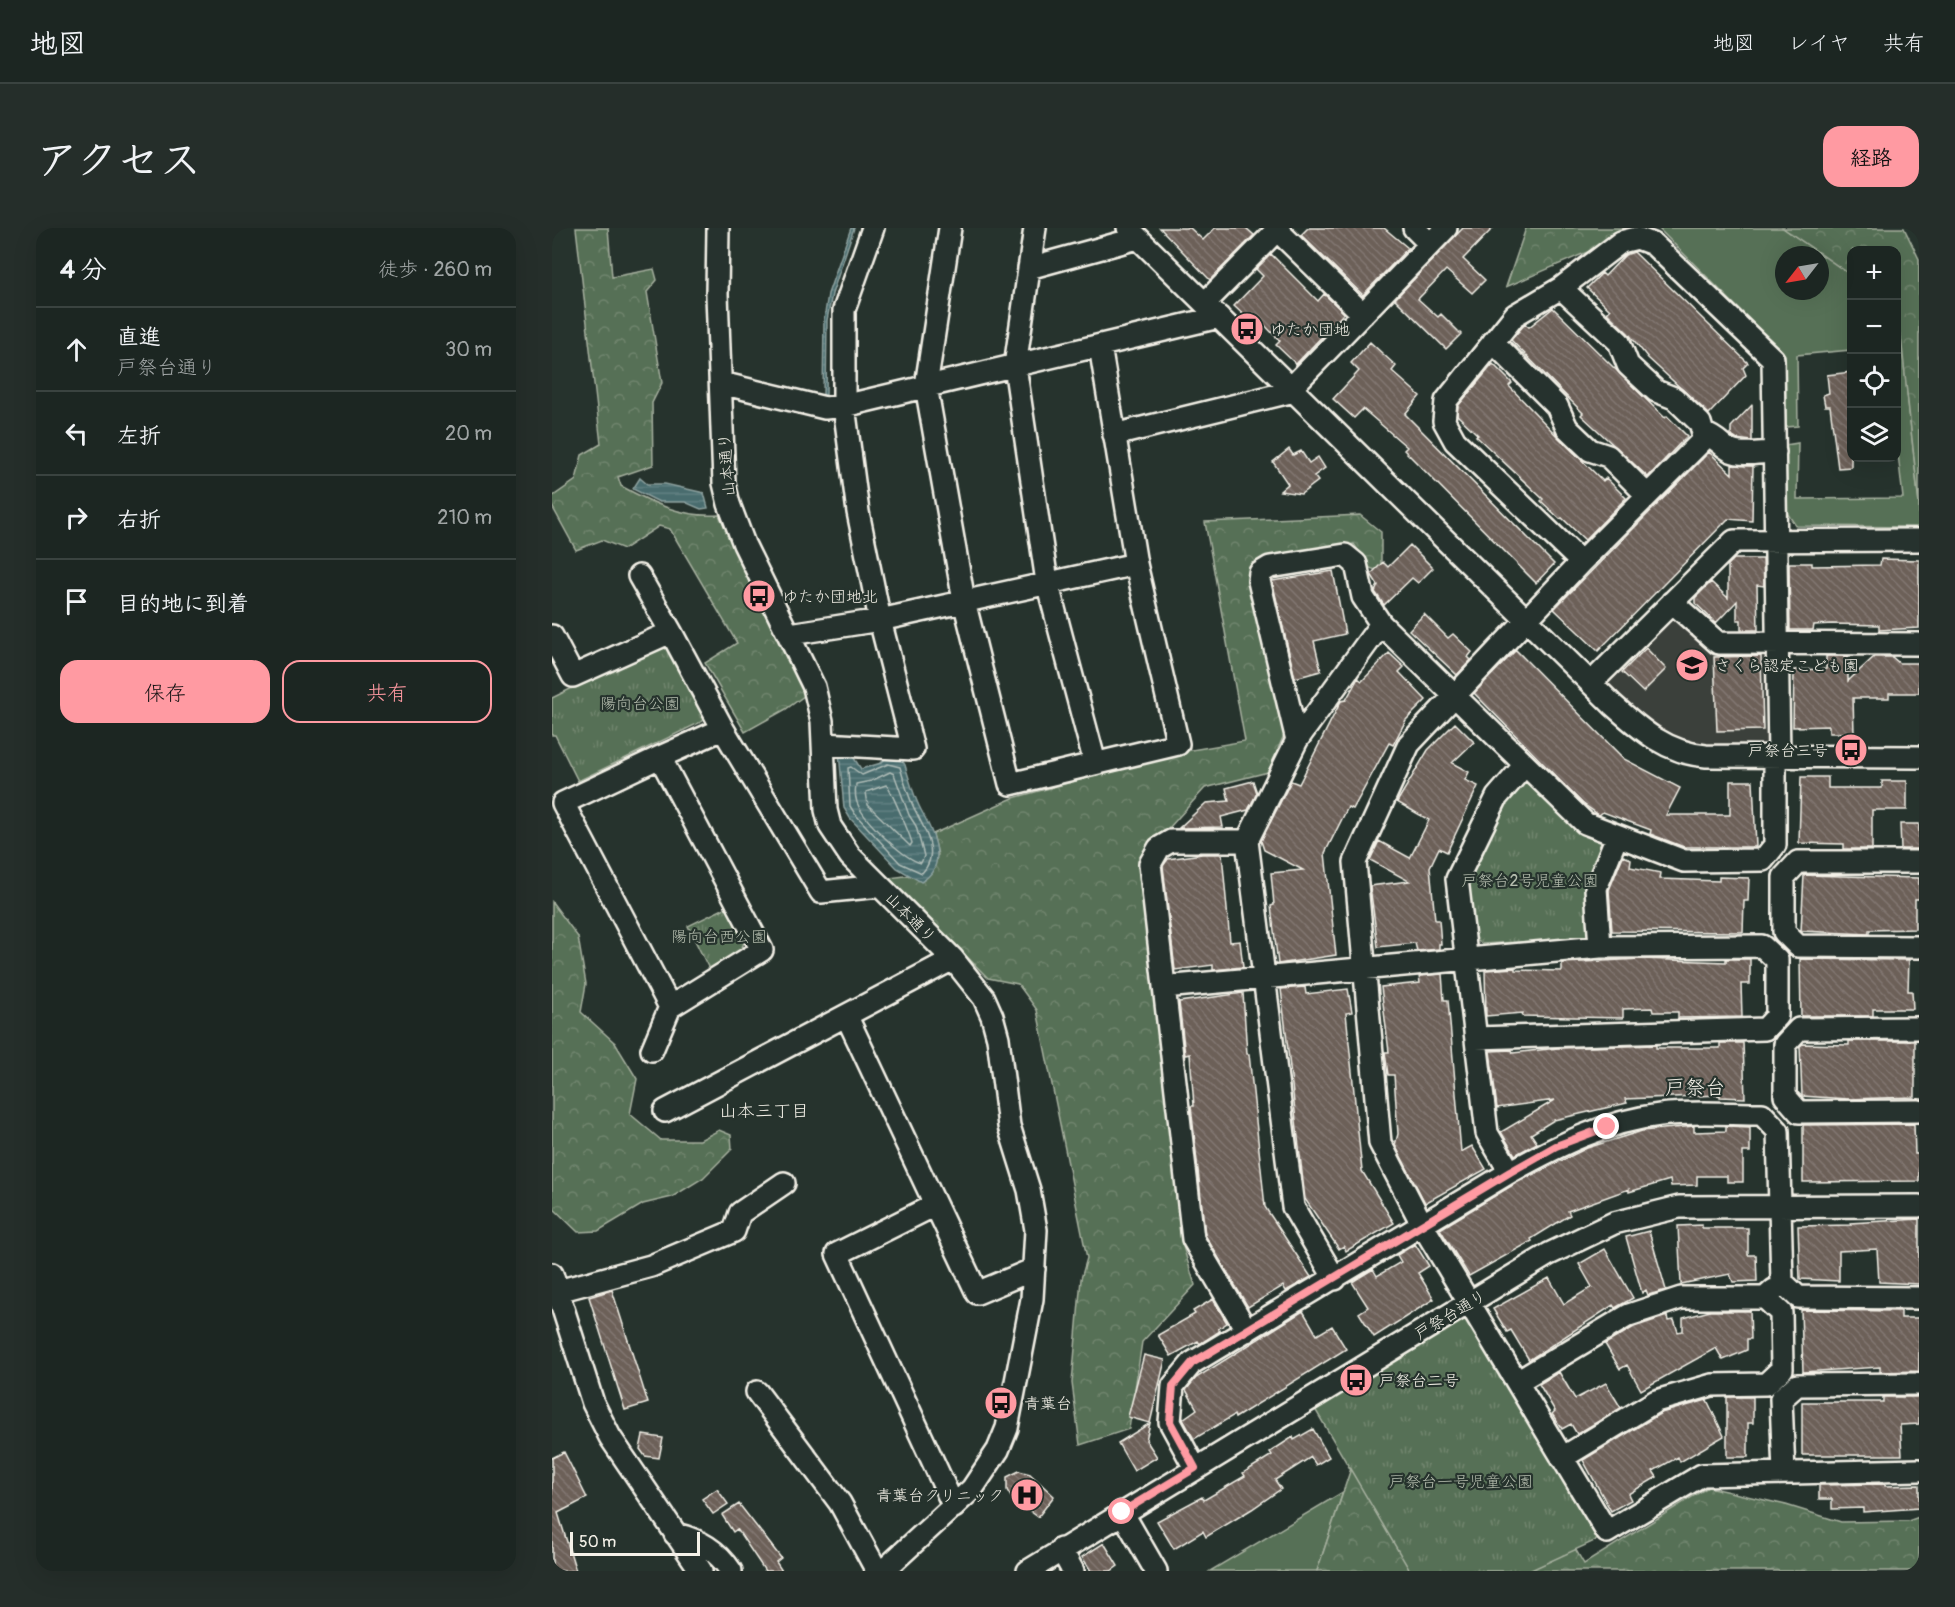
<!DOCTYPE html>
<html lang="ja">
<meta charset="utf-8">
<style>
:root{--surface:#1c2622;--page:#252e2a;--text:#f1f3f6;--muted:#a0a5a5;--line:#3a4340;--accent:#ff9aa2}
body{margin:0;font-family:Pangolin,"Klee One",sans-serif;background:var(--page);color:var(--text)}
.controls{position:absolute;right:18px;top:18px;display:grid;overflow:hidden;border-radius:12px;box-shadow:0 6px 24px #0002}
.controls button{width:54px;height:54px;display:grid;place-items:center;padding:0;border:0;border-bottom:2px solid var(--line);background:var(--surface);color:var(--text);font:30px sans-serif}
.compass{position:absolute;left:1223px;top:18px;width:54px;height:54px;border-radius:50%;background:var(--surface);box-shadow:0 6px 24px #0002;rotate:239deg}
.scale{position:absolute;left:18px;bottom:15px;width:130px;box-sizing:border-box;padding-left:6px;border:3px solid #f4f1e8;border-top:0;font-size:16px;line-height:21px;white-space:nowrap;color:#f4f1e8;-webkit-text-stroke:4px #26332d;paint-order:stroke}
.stop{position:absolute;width:18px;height:18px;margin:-14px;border:4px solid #ff9aa2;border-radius:50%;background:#fff}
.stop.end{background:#ff9aa2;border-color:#fff;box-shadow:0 2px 6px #0008}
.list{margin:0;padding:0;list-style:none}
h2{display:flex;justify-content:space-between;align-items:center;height:78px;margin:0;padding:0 24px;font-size:26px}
h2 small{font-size:20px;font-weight:400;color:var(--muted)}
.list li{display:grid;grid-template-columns:39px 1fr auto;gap:18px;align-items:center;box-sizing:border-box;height:84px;padding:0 24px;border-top:2px solid var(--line)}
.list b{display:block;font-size:22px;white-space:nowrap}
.list p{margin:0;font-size:20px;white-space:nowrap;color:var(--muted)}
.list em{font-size:20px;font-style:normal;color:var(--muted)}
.actions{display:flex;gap:12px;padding:18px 24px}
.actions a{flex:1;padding:14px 0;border:2px solid var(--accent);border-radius:18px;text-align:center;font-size:21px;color:var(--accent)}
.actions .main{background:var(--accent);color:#111}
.icon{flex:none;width:33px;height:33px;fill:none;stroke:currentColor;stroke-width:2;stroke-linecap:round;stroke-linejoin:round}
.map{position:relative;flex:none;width:1367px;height:1343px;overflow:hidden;border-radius:18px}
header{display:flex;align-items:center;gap:36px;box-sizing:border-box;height:84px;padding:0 30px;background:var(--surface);border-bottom:2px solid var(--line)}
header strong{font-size:28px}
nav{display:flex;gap:33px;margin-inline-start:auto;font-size:21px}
.intro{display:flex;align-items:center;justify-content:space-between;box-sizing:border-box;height:144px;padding:0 36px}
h1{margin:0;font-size:42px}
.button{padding:15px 27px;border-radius:18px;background:var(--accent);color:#111;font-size:21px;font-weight:700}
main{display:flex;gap:36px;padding:0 36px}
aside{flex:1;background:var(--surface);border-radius:18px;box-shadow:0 6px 24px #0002}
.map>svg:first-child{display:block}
</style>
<header>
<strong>地図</strong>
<nav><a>地図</a><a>レイヤ</a><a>共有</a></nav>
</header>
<div class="intro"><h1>アクセス</h1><a class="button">経路</a></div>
<main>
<aside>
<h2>4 分<small>徒歩 · 260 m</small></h2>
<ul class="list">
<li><svg class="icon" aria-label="ahead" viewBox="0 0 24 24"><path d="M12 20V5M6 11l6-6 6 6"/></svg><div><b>直進</b><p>戸祭台通り</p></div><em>30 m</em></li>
<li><svg class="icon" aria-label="left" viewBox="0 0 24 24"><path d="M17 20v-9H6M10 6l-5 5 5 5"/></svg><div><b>左折</b></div><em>20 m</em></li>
<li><svg class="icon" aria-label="right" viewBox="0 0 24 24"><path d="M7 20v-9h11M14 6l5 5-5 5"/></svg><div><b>右折</b></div><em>210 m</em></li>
<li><svg class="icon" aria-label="arrive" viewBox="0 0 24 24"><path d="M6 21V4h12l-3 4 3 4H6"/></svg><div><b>目的地に到着</b></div></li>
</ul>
<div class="actions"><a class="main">保存</a><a>共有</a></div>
</aside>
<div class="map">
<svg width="1367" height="1343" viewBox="0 0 1367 1343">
<defs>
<pattern id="forest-crowns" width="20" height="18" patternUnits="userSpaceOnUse" patternTransform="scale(1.5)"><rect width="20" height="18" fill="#577056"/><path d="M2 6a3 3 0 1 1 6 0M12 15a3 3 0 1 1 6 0" fill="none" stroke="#70856e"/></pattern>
<pattern id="park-tufts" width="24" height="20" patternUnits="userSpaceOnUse" patternTransform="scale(1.5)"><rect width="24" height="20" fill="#577056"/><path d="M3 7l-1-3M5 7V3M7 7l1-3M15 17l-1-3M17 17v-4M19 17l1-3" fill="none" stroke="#70856e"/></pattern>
<pattern id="water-rules" width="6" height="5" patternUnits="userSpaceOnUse" patternTransform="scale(1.5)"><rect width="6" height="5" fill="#486c6e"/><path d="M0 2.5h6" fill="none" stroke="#638183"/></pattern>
<pattern id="building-back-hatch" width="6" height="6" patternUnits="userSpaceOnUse" patternTransform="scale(1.5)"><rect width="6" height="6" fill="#6c6059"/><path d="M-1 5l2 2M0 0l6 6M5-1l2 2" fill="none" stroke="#827771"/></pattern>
</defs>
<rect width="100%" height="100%" fill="#26332d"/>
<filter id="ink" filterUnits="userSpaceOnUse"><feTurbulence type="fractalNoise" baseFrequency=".0167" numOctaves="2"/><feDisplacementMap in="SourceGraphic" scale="12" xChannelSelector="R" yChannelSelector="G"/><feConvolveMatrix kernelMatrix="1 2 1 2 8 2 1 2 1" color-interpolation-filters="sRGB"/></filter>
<g filter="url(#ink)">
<!-- built -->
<path fill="#3b403a" d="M1121,383L1163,420L1213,421L1215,520H1161L1122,511L1087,491L1051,453Z"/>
<!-- grass -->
<path fill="#577056" stroke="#a6b09f" stroke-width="1.5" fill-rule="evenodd" d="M1106,0H1231L1299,47V122L1245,127L1246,198L1234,199L1233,127ZM1232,27H1268V63H1232Z
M1345,101L1349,109L1367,276V299L1244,298L1235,285L1234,217L1246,215L1245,271L1351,270L1344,208Z
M791,1264L765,1343H658Z"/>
<!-- forest -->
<path fill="url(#forest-crowns)" stroke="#a6b09f" stroke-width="1.5" d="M24,0H56L60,49L102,41L105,52L95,64L110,155L100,175L101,237L66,249L69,258C100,275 131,290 167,287L256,465L234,481L193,504L153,435L185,415L118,301L107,298L72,321L50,312L24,322L0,278V269L24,252L30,227L49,216Z
M974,0H1091L954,59Z
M1231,0H1352L1367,31V276L1349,109L1345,101L1344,22H1300L1299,47Z
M808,287L829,304V344L818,340L802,316L700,335L696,356L732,507L716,544L653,560L617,600L591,637L629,1012L643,1057L590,1114L577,1201L528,1217L520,1155L529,1051L535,1030L485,782L466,756L436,750L337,650L361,647L386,627L381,606L461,570L634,523L693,513L653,294Z
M0,674L26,709L34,756L29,784L63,815L85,851L78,886L109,912H148L167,902L179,907L180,921L151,950L120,969L91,976L46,1003L26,1004L0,979Z
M909,1123L1032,1336L1156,1259L1234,1277L1289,1294L1356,1293L1367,1289V1343H765L814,1195Z"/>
<!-- park -->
<path fill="url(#park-tufts)" stroke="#a6b09f" stroke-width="1.5" d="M107,417L118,421L156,481L151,493L26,553L3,507H0V470Z
M980,554L1058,612L1038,710L930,716L920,709L913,646L955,570L969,555Z
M179,677L194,709L189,722L158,743L136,698Z
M914,1090L1049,1310L977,1343H858L763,1181Z"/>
<!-- water -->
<path fill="url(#water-rules)" stroke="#8da19f" stroke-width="1.5" d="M299,0H302L280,66L275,92L274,168H271L272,92L276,66Z
M88,250L95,256H113L152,265L156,280L149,281L133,274H107L81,261Z
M287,524H298L309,541L329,535L334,530H349L353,537C357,551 362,569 369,582C381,604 398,637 369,654L345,640L298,590L292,580Z"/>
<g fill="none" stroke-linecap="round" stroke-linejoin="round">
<!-- shore -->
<path stroke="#afbcb7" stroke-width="1.5" d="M336,536L348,539C352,553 357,571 364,584C374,604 388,626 370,645L348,635L303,586L298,578L296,540L299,539L310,547Z
M338,544L342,546L357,587L364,598L372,628L369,635C352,631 315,595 307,579C303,572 303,562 304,556L319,553Z
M334,557C338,559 358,607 360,615L358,618L316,577L314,564Z"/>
</g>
<!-- building -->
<path fill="url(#building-back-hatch)" stroke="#f4f1e8" stroke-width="1.5" d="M608,0H638L651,12L663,0H694L702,7L658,52Z
M756,0H832L856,20L811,67L749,7Z
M911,0H941L911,31L933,52L920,65L894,42L866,71L886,89L889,86L909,106L894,121L843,71Z
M1082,24L1196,135L1191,140L1194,147L1157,186L1096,130L1076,105L1055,85L1058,82L1035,60L1050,45L1053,48L1073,27Z
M719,26L766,73L772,66L792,85L744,136L724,117L728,113L701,85L695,90L682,78L711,48L704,41Z
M1001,80L1113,190L1115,188L1135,208L1096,249L1029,187L1031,185L959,112L973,96L977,99Z
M818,114L844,138L840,143L868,168L853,186L1002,336L984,355L852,222L855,219L811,181L802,190L781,171L807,143L799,135Z
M941,136L960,155L957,158L1006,209L1051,253L1054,250L1074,270L1033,312L1010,290L1008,291L989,273L991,271L924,208L926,207L905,187L906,178Z
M1299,144V239L1286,240L1278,178H1273L1271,167L1277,165L1275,147Z
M1200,177V213L1184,211L1179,208V199Z
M737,221L741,227L749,223L757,235L766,229L773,240L762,248L766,253L749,266L728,263L736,256L721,234Z
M1157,224L1180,246V237L1201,238L1200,293L1176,291L1046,423L1002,381Z
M858,317L881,340L866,355L860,350L832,377L823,364L826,357L819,346L831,334L836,339Z
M1182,331H1211L1212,358L1205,357L1206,402H1189V392H1185V373L1164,395L1143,375V370L1159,354L1176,370V337Z
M1329,331L1367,332V400L1327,402V397L1280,396L1262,397L1261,402H1238L1237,335H1260V338L1328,337Z
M781,343L793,406L762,413L769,443L743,450L720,353Z
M872,386L896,410L901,406L920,424L916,429L919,432L905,447L857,402Z
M1094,420L1114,441L1091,464L1070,444Z
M964,422L1072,531L1128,560L1114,587H1178V553H1201L1204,619H1132L1098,606L1099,602L1051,584L1047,587L1030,575L922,465Z
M837,425L852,439L847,444L874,472L854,492L841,517L837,515L801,581L796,579L773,625L784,727L726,736L719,678L722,677L719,645L751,642L712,622L709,613L739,553L747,556L789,473L794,472L806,450L810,453Z
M1209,428L1211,502L1165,503L1162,429Z
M1274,428H1296V453L1322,429H1340L1347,435H1367V465H1337V470H1301L1302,505H1277V498L1241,499L1242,442L1274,441Z
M903,495L922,514L900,535L917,544L913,552L926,558L895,624L887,620L878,639L883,692H887L889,716H887V721L865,723L863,715L826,719L818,658L857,653L818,632L827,613L858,630L877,592L845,574L876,522Z
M1249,549H1276V560H1330V553H1355V582H1320V621H1292V616L1247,615Z
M701,553L705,565L696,582L669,589L671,599L627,600L654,575L677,573L674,560Z
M1348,596H1367V621H1349Z
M650,626H670L678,714L688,713L691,739L661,742V737L623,742L611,638L616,631Z
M1071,628L1079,631L1078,639L1109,645L1108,651L1167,653V649L1197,650L1196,673H1192L1191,704L1060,703L1057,662Z
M1252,647L1367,650V671H1363V701L1317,702V706L1249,703Z
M1090,731L1174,734V731H1198V756H1189L1190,789L1126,790V784H1101L1100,780L1071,781V790L970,788L971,785L934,788L933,742L963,740V742L1010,743V735Z
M1248,731L1357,732L1356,763H1360L1361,781H1321V788H1249Z
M890,746L892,772H896L909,924L920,918L934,941L873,975L843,917L846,906L842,847H836L833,824H837L829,759L868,755L867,748Z
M753,759L754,766L796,761L800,784L794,785L810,943L842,995L794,1023L792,1018L787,1021L753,971L729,761Z
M691,765L695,826H697L713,979L759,1049L734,1063L731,1058L696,1079L653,1007L639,878H642L638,826L633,827L627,774Z
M1297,813H1363V869L1296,871L1250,868L1248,818L1251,816L1297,817Z
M1168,815H1191L1193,870L1168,869V867L1073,871L1075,875L1002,892L979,906L985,915L963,927L949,904L1003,872L945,880L938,823L960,822L961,825L1006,820L1104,817V820H1168Z
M1362,896L1363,926H1367V953L1251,954V897Z
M1142,898V904L1174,903V898L1198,899V924H1191V954H1175V948H1145V957L1119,958L1118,952L1077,964V961L1016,983L1018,987L979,1011L980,1013L917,1048L888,1001L964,955L1035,920L1090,903Z
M1367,991V1056L1327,1054L1325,1021L1287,1023V1053L1248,1051L1246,998L1299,997L1298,995Z
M1150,997V1000H1196V1027H1204L1205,1053L1181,1054L1178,1046L1129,1056L1126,998Z
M1097,1003L1114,1062L1096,1067L1094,1062L1090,1065L1074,1009Z
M863,1016L877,1038L866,1045L882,1071L822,1109L807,1085L816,1079L800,1054L821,1041L825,1048L849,1034L845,1027Z
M1053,1021L1081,1070L1063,1080L1061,1077L977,1132L959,1102L955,1104L941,1081L997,1050L1012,1076L1040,1059L1027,1036Z
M60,1062L96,1175L73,1182L37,1069Z
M661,1071L675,1095L666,1101L668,1103L648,1116L646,1113L619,1128L606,1107L643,1086L641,1083Z
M1249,1082L1349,1083V1090H1367V1143L1328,1144V1139L1251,1144Z
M751,1083L765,1107L780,1098L794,1121L683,1190L682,1187L642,1211L631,1191L645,1181L634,1162L644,1150Z
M1158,1083H1198L1199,1111H1195V1122L1171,1132L1164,1120L1089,1162L1075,1137L1068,1141L1053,1116L1082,1099L1115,1088L1116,1093L1122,1092L1126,1104L1131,1103V1090Z
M592,1127L613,1132L598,1195L576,1189Z
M1007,1144L1023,1171L1054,1155L1069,1180L1025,1206L1019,1196L1010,1201L1000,1186L1003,1183L987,1156Z
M1175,1169H1201V1195H1196V1229H1175Z
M1331,1169H1367V1196L1348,1197L1350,1227H1250V1174H1331Z
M1155,1172L1172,1208L1128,1234L1126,1229L1101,1243L1105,1249L1076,1266L1079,1272L1059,1283L1031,1232L1109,1185Z
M598,1195L594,1212L605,1229L582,1243L566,1215Z
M761,1201L777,1229L764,1237L759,1229L723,1252L729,1261L700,1281L654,1309L651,1303L622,1321L605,1293L650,1269L652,1272L693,1248L691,1245L720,1227L718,1224L741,1209L742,1212Z
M91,1207L111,1210L107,1230L93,1228L88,1221Z
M12,1224L35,1270L6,1285L24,1343H2L0,1336V1230Z
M467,1243L478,1246L502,1268L486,1289L459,1269L455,1262V1249Z
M1333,1256V1258L1367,1257V1280L1311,1284V1280L1280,1281V1271H1267V1257Z
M165,1261L176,1276L161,1286L150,1271Z
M187,1276L229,1330L224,1334L230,1343H213L185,1301L181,1304L170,1287Z
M552,1315L566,1338L559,1343H539L530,1329Z"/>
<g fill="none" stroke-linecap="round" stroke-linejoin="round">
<!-- minor casing -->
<g stroke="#f4f1e8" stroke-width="26">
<path id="minor" d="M166,0L165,66L172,255L177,276L192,316L262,459L270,493L274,582L278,598L298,628L401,731L432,770L440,788L446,810L457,898L477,962L484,1002L480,1071L455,1200L446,1222L420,1261L331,1343
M398,0L374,158L412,373L458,556L626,516L584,336L548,118
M483,0L463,138L495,354L543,535
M576,0L1061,477C1089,502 1115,525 1154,528L1367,529
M723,0L811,86
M862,0L878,16
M477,40L586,10
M1009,60L1067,114L1076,137L1104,163L1122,170L1148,195L1151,205L1149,214L1029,334L857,516L803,634L828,915L871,998L1055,1304L1150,1247L1367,1242
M653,75L727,0
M941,114L1005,178L1015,200L1038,222L1056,228L1095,267
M169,155L273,180L292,178L667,89
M739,160L894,0
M1151,205C1166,210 1169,218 1179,223C1191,228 1210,224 1223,224
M562,207L742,163
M1029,334L903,213L892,193L894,173L963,87L1009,60L1069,14L1085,10L1101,16L1221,131L1227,529
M87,348L119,404
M1120,374L1166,415L1367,416
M238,406L328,392L584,336
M0,408L21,448L119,404L171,501L269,664L328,658
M1039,455L1182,313L1367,312
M745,512L707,353L708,345L718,339L793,327L804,336L811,369L829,396L1033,595L1132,633L1211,632L1223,617V528
M272,516L361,521L328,392L306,284L292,178V82L321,0
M108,529L171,501
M695,613H619L607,620L598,636L641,1011L695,1103
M1367,634H1246L1232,649V704L1246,718L1367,719
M1048,719L1044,660L1065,608
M612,759L1048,719L1210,718L1225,732V788L1213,801L924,810
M295,789L425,1065L482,1041
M1367,800L1247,801L1233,816V868L1247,884L1367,883
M100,822L118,779L210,722L108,529L11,575L118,779
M113,883L401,731
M958,944L935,905L905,651L945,569L972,538
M383,977L285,1026L402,1279
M0,1046L41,1175L58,1209L149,1343
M783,1051L741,979L695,613L745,512L829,396
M6,1063L99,1038L182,1003L188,985L232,955
M965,1154L1077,1087L1129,1070H1213L1222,1062
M205,1164L288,1275L325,1343
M1010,1230L1104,1173L1160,1157L1214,1156L1230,1141L1229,1085L1213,1070
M643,1240L618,1194L621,1158L640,1135L958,944C1005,918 1054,893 1108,887C1141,883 1177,886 1210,886L1226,903L1230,1054L1246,1069L1367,1070
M1232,1245L1229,1171L1245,1157L1367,1156
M570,1284L604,1343
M123,1306C148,1312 165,1322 179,1343
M509,1321L521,1343
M476,1343L997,1026L1062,995L1127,979L1367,978"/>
</g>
<!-- minor -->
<use href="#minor" stroke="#26332d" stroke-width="21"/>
</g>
</g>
<g fill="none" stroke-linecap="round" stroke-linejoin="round" filter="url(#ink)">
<!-- route -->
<path stroke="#ff9aa2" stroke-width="8" d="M570,1284L643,1240L618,1194L621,1158L640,1135L958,944L1004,918L1055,899"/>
</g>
<!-- icons -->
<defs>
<g id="bus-disc" transform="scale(1.725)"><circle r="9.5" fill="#ff9aa2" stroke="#26332d"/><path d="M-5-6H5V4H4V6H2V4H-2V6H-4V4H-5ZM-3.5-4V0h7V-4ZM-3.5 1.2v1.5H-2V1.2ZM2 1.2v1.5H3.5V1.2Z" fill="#111"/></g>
<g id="school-disc" transform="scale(1.725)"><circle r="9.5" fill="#ff9aa2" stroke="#26332d"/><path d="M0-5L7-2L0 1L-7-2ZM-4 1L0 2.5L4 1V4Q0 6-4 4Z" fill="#111"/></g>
<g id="hospital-disc" transform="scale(1.725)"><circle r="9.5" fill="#ff9aa2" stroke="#26332d"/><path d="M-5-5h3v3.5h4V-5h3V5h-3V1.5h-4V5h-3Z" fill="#111"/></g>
</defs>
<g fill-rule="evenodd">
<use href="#bus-disc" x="695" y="101"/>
<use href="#bus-disc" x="207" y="368"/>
<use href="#school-disc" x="1140" y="437"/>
<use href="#bus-disc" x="1299" y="522"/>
<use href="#bus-disc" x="804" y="1152"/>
<use href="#bus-disc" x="449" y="1175"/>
<use href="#hospital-disc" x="475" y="1267"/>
</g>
<g text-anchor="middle" stroke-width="4.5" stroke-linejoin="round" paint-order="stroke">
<!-- poi labels -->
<g font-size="16" fill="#f4f1e8" stroke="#26332d" text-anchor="start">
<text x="718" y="107">ゆたか団地</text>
<text x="230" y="374">ゆたか団地北</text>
<text x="1163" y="443">さくら認定こども園</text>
<text x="1276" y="528" text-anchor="end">戸祭台三号</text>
<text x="827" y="1158">戸祭台二号</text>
<text x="472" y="1181">青葉台</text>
<text x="452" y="1273" text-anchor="end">青葉台クリニック</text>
</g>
<!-- street labels -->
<g font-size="16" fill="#f4f1e8" stroke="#26332d">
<text transform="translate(174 237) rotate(-95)" y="6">山本通り</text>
<text transform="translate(359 689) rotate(45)" y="6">山本通り</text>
<text transform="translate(898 1086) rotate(-31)" y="6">戸祭台通り</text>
</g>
<!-- park labels -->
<g font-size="16" fill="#b5bdae" stroke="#26332d">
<text x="88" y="481">陽向台公園</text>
<text x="978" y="658">戸祭台2号児童公園</text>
<text x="167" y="714">陽向台西公園</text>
<text x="909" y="1259">戸祭台一号児童公園</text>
</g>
<!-- neighbourhood labels -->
<g font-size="18" fill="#f4f1e8" stroke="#26332d">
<text x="212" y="889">山本三丁目</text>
</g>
<!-- quarter labels -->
<g font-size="20" fill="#f4f1e8" stroke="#26332d">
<text x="1143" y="866">戸祭台</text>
</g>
</g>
</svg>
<div class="controls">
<button>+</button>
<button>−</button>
<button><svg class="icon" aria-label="locate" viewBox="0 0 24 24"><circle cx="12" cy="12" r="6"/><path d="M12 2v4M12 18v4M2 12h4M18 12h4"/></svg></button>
<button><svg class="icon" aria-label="layers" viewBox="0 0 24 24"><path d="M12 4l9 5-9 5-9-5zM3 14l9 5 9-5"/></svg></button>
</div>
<svg class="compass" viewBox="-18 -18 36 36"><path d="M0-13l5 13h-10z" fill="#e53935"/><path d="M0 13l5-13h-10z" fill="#a0a5a5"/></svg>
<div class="scale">50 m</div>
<div class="stop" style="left:570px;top:1284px"></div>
<div class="stop end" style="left:1055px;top:899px"></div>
</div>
</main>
